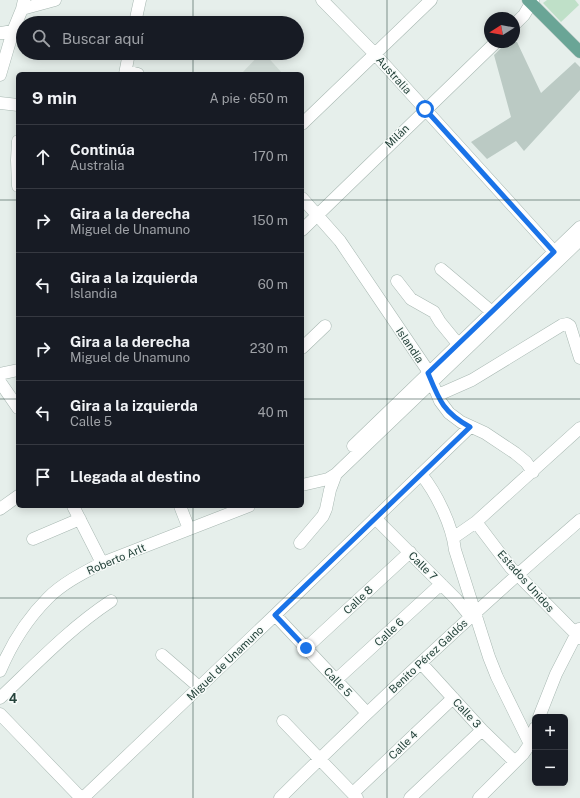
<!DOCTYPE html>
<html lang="es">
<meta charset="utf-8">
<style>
:root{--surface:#171b24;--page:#20242c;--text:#f1f3f6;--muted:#9ea1a6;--line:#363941}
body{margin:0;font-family:"Public Sans",sans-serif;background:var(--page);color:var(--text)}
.controls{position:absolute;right:12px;bottom:12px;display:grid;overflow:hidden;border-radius:6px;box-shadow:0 2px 10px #0003}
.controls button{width:36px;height:36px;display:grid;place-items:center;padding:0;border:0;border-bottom:1px solid var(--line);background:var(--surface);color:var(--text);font:20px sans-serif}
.compass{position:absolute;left:484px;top:12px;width:36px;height:36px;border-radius:50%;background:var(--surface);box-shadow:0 2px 10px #0003;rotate:259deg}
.stop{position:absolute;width:12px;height:12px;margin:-9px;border:3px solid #1a73e8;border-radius:50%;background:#fff}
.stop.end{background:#1a73e8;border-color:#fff;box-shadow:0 1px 4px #0008}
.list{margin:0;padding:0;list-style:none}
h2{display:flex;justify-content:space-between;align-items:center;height:52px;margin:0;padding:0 16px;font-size:17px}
h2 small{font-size:13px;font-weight:400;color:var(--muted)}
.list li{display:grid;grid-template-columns:26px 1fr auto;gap:12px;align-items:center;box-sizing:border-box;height:64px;padding:0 16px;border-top:1px solid var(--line)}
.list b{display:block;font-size:15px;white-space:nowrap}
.list p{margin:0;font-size:13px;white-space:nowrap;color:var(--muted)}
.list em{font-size:13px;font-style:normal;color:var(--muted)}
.icon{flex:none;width:22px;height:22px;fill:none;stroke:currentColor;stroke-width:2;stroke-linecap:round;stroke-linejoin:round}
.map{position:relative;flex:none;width:580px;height:798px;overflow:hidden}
.search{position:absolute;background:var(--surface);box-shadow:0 2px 10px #0003;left:16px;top:16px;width:288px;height:44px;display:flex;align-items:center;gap:10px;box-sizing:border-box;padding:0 14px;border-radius:22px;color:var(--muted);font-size:15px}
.panel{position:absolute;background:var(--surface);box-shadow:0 2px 10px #0003;left:16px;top:72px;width:288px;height:436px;border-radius:6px}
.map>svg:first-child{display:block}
</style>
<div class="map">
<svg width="580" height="798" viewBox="0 0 580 798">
<rect width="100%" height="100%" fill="#e6efeb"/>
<!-- built -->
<path fill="#d4dfda" d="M261,53H264L283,74H241Z"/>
<!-- green -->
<path fill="#bfe0c8" d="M547,0H575L579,5L561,22L543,3Z"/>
<!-- building -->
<path fill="#bbcac4" d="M507,42H517L541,93L575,62L580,67V90L524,151L516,141L487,159L471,142L511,117L494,55Z"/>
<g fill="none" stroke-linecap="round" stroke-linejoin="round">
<!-- minor casing -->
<g stroke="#a8b8b2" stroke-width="13">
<path id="minor" d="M322,0L375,54L560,258
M22,9L55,0
M135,23L140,0
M514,25L524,15L533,0
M0,33L13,31
M126,71L138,74
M125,74L129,53
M0,75L13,31L22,9L24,0
M0,103L18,105
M302,124L431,0
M18,141L17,160L18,186
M302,198L340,241L426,368L440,401L449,413L461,422L485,433L515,453L526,462L533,472
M302,230L496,42
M441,269L492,312
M397,281L411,299L434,312L440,322L458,344
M302,348L325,326
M0,374L18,370
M0,382L18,408
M438,395L472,380L562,325L567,324L570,326L580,358
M353,446L580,227
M421,474C437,494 452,525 455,550L489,657L497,677L530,744
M302,485L328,479L336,474L580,240
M73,506L102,563
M180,506L189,529
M0,509L18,496
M375,518L456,599L470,616
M476,522L511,568L580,638
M453,538L476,522L580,428
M33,539L80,519
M300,543L323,516L326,509L330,490L336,474
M275,615L367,713
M306,648L410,552
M162,655L199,687
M421,663L482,730L515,762
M0,671C11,645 28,618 48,598C63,583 83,573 102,563L249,506
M336,680L441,584
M0,698C36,664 70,628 111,601
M0,714L81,798
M539,717L556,674L579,629
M283,721L357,798
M353,793L453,698
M83,798L275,615L470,427
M280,798C377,702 477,609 580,520
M410,798L482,730
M479,798L523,754L530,744L535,728"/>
</g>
<!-- major casing -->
<g stroke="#c2cac8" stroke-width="13">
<path id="major" d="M528,0L580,52"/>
</g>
<!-- minor -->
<use href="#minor" stroke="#fff" stroke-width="12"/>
<!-- major -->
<use href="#major" stroke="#6aa596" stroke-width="12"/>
</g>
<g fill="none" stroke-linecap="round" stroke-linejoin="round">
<!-- route -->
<path stroke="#1a73e8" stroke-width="5" d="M306,648L275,615L470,427C443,412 439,400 428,373L554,252L425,109"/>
</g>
<!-- grid -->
<path fill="none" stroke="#24423a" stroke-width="1" stroke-opacity="0.55" d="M193,0V23M387,0V798M193,53V74M0,200H18M302,200H580M0,399H18M302,399H580M193,506V798M0,598H580"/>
<g text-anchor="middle" stroke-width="3" stroke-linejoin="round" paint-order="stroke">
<!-- street labels -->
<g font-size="11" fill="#24423a" stroke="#f7fbf9">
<text transform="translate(394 75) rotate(48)" y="4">Australia</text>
<text transform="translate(397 136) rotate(-44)" y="4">Milán</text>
<text transform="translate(410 345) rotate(56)" y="4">Islandia</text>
<text transform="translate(116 559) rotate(-23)" y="4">Roberto Arlt</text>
<text transform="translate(423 566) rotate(45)" y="4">Calle 7</text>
<text transform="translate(526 581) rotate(48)" y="4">Estados Unidos</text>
<text transform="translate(358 600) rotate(-43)" y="4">Calle 8</text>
<text transform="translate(389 632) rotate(-43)" y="4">Calle 6</text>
<text transform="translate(428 656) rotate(-43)" y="4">Benito Pérez Galdós</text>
<text transform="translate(225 663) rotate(-44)" y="4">Miguel de Unamuno</text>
<text transform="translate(338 682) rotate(47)" y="4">Calle 5</text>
<text transform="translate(467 713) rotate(47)" y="4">Calle 3</text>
<text transform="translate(403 745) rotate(-44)" y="4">Calle 4</text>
</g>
</g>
<g font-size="13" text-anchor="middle" font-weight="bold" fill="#24423a" stroke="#f7fbf9" stroke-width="3" stroke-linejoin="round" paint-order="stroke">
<text x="13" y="703">4</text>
</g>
</svg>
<div class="controls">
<button>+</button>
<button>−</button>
</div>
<svg class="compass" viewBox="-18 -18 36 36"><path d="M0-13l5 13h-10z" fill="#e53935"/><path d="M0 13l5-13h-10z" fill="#9ea1a6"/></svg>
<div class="stop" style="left:425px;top:109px"></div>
<div class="stop end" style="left:306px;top:648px"></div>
<div class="search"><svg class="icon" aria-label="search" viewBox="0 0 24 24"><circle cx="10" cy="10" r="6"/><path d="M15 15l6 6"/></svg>Buscar aquí</div>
<section class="panel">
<h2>9 min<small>A pie · 650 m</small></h2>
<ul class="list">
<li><svg class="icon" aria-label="ahead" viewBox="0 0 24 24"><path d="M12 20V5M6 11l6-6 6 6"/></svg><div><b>Continúa</b><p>Australia</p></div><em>170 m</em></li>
<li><svg class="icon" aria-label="right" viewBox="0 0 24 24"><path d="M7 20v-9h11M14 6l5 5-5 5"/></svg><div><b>Gira a la derecha</b><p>Miguel de Unamuno</p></div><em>150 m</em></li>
<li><svg class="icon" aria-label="left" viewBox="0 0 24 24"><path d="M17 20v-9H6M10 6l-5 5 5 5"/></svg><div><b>Gira a la izquierda</b><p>Islandia</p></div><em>60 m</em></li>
<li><svg class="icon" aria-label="right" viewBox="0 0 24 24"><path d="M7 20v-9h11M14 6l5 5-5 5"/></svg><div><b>Gira a la derecha</b><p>Miguel de Unamuno</p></div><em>230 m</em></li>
<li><svg class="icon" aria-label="left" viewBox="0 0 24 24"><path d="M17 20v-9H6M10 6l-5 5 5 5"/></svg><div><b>Gira a la izquierda</b><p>Calle 5</p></div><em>40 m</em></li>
<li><svg class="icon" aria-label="arrive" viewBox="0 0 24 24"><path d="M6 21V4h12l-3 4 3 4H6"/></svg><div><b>Llegada al destino</b></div></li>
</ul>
</section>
</div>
